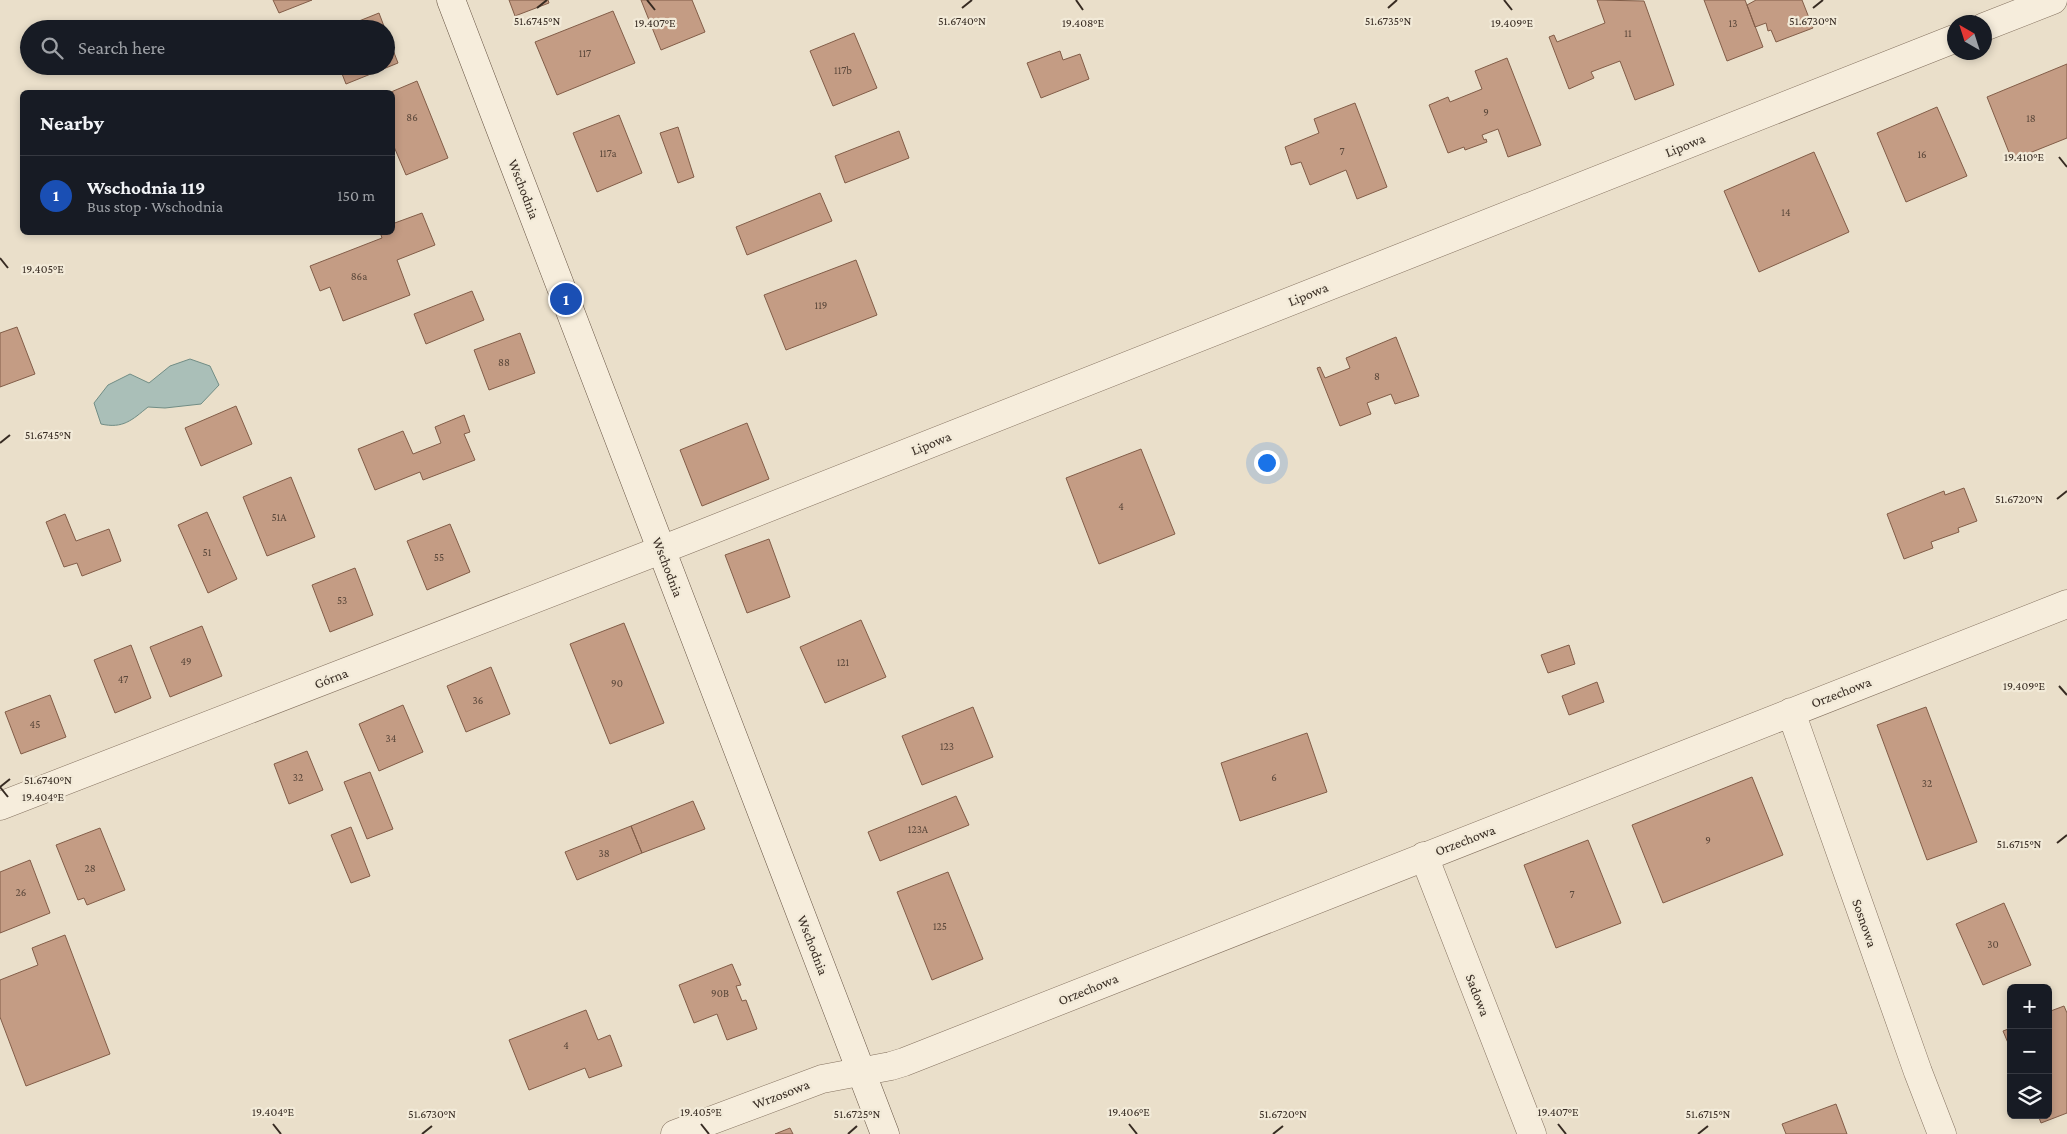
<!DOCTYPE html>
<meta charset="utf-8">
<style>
:root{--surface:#171b24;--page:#242831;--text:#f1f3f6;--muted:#9ea1a6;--line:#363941;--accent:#2563eb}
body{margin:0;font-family:"Crimson Pro",serif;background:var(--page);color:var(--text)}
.controls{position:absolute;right:15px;bottom:15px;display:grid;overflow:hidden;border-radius:8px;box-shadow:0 2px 8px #0003}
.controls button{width:45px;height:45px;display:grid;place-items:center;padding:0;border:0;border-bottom:1px solid var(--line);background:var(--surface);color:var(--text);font:25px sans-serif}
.compass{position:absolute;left:1947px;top:15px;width:45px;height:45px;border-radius:50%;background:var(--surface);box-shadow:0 2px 8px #0003;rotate:321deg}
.you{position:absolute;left:1266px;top:462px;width:18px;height:18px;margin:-12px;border:4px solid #fff;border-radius:50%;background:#1a73e8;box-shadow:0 0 0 8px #1a73e833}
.badge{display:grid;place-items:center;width:32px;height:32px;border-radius:50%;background:var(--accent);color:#fff;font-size:16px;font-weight:700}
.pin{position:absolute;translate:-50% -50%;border:2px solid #fff;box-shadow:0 1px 5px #0006}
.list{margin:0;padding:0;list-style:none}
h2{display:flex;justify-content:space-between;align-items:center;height:65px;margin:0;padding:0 20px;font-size:21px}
h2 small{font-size:16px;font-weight:400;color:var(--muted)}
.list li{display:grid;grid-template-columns:32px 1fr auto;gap:15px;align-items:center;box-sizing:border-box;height:80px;padding:0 20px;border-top:1px solid var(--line)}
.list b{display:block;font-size:19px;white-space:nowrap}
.list p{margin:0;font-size:16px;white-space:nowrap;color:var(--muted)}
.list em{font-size:16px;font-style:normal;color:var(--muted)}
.icon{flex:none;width:28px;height:28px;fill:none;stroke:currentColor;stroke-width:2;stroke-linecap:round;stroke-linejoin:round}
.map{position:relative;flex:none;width:2067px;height:1134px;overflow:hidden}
.search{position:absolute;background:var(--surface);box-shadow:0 2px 8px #0003;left:20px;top:20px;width:375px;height:55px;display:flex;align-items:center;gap:12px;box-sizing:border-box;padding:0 18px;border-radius:28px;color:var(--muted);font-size:19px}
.panel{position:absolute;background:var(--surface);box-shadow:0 2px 8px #0003;left:20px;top:90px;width:375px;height:145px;border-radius:8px}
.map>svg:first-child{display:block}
</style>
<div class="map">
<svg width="2067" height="1134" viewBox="0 0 2067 1134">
<rect width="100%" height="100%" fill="#eadfca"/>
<!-- water -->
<path fill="#aabfb8" stroke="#718d85" d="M190,359L210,366L219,385L201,404L165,408L148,407C132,420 123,429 101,424L94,403L108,385L130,374L149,383L170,366Z"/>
<!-- building -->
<path fill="#c49c84" stroke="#825d48" d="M273,0H312L279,13Z
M509,0H548L549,3L515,16Z
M641,0H692L705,32L661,50Z
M1597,0L1644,1L1674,85L1635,100L1620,61L1591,72L1594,78L1569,89L1549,37L1554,35L1557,42L1605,23Z
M1704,0H1745L1763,47L1727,61Z
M1756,0H1802L1813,28L1776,42L1771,30L1768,31L1766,23L1755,27L1747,5Z
M613,11L635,63L557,95L535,42Z
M379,13L385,29H339Z
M386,32L398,63L346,84L339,66H386Z
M854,33L877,88L833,106L810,51Z
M1060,51L1063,60L1080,54L1089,79L1041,98L1027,63Z
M1507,58L1541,145L1508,157L1498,129L1482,135L1484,140L1486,139L1487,142L1465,150L1464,147L1448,153L1429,105L1448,97L1450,102L1482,89L1475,71Z
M2067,64V138L2012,160L1987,97Z
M243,66H257L245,71Z
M417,81L448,158L406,175L392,142V92H391Z
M1355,103L1387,187L1357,199L1346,170L1310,185L1301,162L1291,165L1285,147L1319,133L1314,119Z
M1937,107L1967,176L1906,202L1877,133Z
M619,115L642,173L597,192L573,133Z
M678,127L694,177L678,183L660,133Z
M899,131L909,158L845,183L835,156Z
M1814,152L1849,232L1759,272L1724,191Z
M820,193L832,221L747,255L736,227Z
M422,213L435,245L397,260L410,295L343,321L330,287L320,291L310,266L382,238L380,232H392V224Z
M856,260L877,315L786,350L764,295Z
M472,291L484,320L426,344L414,314Z
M17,327L35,374L0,387V333Z
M520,333L535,373L489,390L474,350Z
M1396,337L1419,396L1395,404L1391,394L1367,403L1371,414L1340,426L1317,368L1320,367L1325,378L1350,368L1346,358Z
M236,406L252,444L201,466L185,428Z
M464,415L470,432L464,434L475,460L423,480L420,472L375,490L358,449L403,431L413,454L441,443L435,427Z
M747,423L769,479L702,506L680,450Z
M1141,449L1175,534L1099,564L1066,478Z
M291,477L315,537L267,556L243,497Z
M1964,488L1977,521L1958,528L1959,532L1931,542L1933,548L1904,559L1887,514L1944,491L1945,495Z
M207,512L237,579L208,593L178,525Z
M65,514L76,541L109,529L121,561L82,576L77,563L64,567L46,522Z
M450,524L470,572L427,590L407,541Z
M769,539L790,597L747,613L725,555Z
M355,568L373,615L330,632L312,585Z
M861,620L886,677L825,703L800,647Z
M624,623L664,723L610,744L570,644Z
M202,626L222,676L170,697L150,647Z
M131,645L151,698L115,713L94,660Z
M1569,645L1575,664L1548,673L1541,655Z
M491,667L510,714L466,732L447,686Z
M1597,682L1604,702L1569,715L1562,696Z
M50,695L66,737L21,754L5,712Z
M403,705L423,752L379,771L359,724Z
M973,707L993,757L922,785L902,736Z
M1926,707L1977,842L1927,860L1877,725Z
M1307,733L1327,792L1240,821L1221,763Z
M307,751L323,790L289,804L274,764Z
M370,772L393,829L367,839L344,782Z
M1752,777L1783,855L1663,903L1632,825Z
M956,796L969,825L880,861L868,832Z
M693,801L705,829L642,853L631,826Z
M631,826L642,853L577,880L565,852Z
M351,827L370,876L351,883L331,835Z
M100,828L125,890L87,905L84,898L78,900L56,845Z
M1588,840L1621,923L1556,948L1524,865Z
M30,860L50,913L0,933V872Z
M948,872L983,959L932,980L897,892Z
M2004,903L2031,965L1983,985L1956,924Z
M65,935L110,1054L26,1086L0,1017V980L38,965L32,948Z
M732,964L741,985L736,986L742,1001L746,1000L757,1029L727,1040L717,1014L694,1023L679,985Z
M2064,1006L2067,1013V1113L2041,1123L2038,1115H2048V1012Z
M586,1010L598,1040L610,1035L622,1066L589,1078L585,1068L529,1090L509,1040Z
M2011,1028V1050L2003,1031Z
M1836,1104L1847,1134H1786L1782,1124Z
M790,1128L793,1134H775Z"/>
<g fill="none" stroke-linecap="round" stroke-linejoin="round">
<!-- street casing -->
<g stroke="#857260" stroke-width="29">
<path id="street" d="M1984,27L2053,0
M1791,712L1918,1072L1942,1134
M0,806L684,541L1954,39
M1424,856L1532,1134
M675,1134L822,1079L891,1066L904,1062L2067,604"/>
</g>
<!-- secondary casing -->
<g stroke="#675443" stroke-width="29">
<path id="secondary" d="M451,0L885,1134"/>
</g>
<!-- street -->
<use href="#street" stroke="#f6eddc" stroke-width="28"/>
<!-- secondary -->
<use href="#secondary" stroke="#f6eddc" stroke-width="28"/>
</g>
<!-- ticks -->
<path fill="none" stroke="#372b22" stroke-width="2" d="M647,0L655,10M1076,0L1083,10M1504,0L1512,10M537,8L547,0M962,8L972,0M1388,8L1397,0M1813,8L1823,0M2059,157L2067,167M0,258L8,268M0,443L10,435M2057,499L2067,491M2059,686L2067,695M0,787L8,797M0,787L10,779M2057,843L2067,835M273,1124L281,1134M701,1124L709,1134M1129,1124L1137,1134M1558,1124L1566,1134M422,1134L432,1126M848,1134L857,1126M1273,1134L1283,1126M1698,1134L1708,1126"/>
<g text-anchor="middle" stroke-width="4.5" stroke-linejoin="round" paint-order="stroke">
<!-- number labels -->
<g font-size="11" fill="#5a473a">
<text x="1733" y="27">13</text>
<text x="1628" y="37">11</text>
<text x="585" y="57">117</text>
<text x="843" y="74">117b</text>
<text x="1486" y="116">9</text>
<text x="412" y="121">86</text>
<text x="2031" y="122">18</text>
<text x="1342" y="155">7</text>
<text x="608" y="157">117a</text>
<text x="1922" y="158">16</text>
<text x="1786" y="216">14</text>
<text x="359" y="280">86a</text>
<text x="821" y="309">119</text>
<text x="504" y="366">88</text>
<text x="1377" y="380">8</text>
<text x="1121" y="510">4</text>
<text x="279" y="521">51A</text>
<text x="207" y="556">51</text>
<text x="439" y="561">55</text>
<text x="342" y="604">53</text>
<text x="186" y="665">49</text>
<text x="843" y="666">121</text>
<text x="123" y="683">47</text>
<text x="617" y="687">90</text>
<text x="478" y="704">36</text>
<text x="35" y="728">45</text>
<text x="391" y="742">34</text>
<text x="947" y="750">123</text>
<text x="298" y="781">32</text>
<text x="1274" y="781">6</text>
<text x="1927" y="787">32</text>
<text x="918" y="833">123A</text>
<text x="1708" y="844">9</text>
<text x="604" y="857">38</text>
<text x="90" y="872">28</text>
<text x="21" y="896">26</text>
<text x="1572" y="898">7</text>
<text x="940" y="930">125</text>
<text x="1993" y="948">30</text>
<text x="720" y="997">90B</text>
<text x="566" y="1049">4</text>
</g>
<!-- street labels -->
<g font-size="14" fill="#372b22" stroke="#f2ead8">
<text transform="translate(1685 145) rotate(-22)" y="5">Lipowa</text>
<text transform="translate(524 189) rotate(69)" y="5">Wschodnia</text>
<text transform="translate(1308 294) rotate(-22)" y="5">Lipowa</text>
<text transform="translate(931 443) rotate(-22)" y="5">Lipowa</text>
<text transform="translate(668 567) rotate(69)" y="5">Wschodnia</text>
<text transform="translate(331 678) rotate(-21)" y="5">Górna</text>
<text transform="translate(1841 692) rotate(-21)" y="5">Orzechowa</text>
<text transform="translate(1465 840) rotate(-21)" y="5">Orzechowa</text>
<text transform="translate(1865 923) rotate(71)" y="5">Sosnowa</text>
<text transform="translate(813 945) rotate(69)" y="5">Wschodnia</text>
<text transform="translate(1088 989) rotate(-22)" y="5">Orzechowa</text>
<text transform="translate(1478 995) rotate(69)" y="5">Sadowa</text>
<text transform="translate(781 1094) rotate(-21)" y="5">Wrzosowa</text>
</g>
</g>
<g font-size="12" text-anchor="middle" fill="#372b22" stroke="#f2ead8" stroke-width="4.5" stroke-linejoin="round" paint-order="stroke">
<text x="537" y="25">51.6745°N</text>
<text x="962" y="25">51.6740°N</text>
<text x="1388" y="25">51.6735°N</text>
<text x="1813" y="25">51.6730°N</text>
<text x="655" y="27">19.407°E</text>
<text x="1083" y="27">19.408°E</text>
<text x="1512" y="27">19.409°E</text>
<text x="2024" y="161">19.410°E</text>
<text x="43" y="273">19.405°E</text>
<text x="48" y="439">51.6745°N</text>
<text x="2019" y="503">51.6720°N</text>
<text x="2024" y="690">19.409°E</text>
<text x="48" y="784">51.6740°N</text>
<text x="43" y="801">19.404°E</text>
<text x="2019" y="848">51.6715°N</text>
<text x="273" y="1116">19.404°E</text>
<text x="701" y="1116">19.405°E</text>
<text x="1129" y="1116">19.406°E</text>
<text x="1558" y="1116">19.407°E</text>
<text x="432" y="1118">51.6730°N</text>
<text x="857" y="1118">51.6725°N</text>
<text x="1283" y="1118">51.6720°N</text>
<text x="1708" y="1118">51.6715°N</text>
</g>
</svg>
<div class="controls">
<button>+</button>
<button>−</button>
<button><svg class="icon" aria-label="layers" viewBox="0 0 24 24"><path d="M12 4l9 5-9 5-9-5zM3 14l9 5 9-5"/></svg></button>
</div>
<svg class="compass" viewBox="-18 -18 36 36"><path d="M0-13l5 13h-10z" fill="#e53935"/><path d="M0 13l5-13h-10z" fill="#9ea1a6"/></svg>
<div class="you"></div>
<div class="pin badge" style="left:566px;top:299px;background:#1a4fb4">1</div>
<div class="search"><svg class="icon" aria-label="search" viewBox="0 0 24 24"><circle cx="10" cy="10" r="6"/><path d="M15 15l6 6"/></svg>Search here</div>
<section class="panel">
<h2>Nearby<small></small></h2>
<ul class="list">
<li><span class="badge" style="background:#1a4fb4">1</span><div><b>Wschodnia 119</b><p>Bus stop · Wschodnia</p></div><em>150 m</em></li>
</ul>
</section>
</div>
